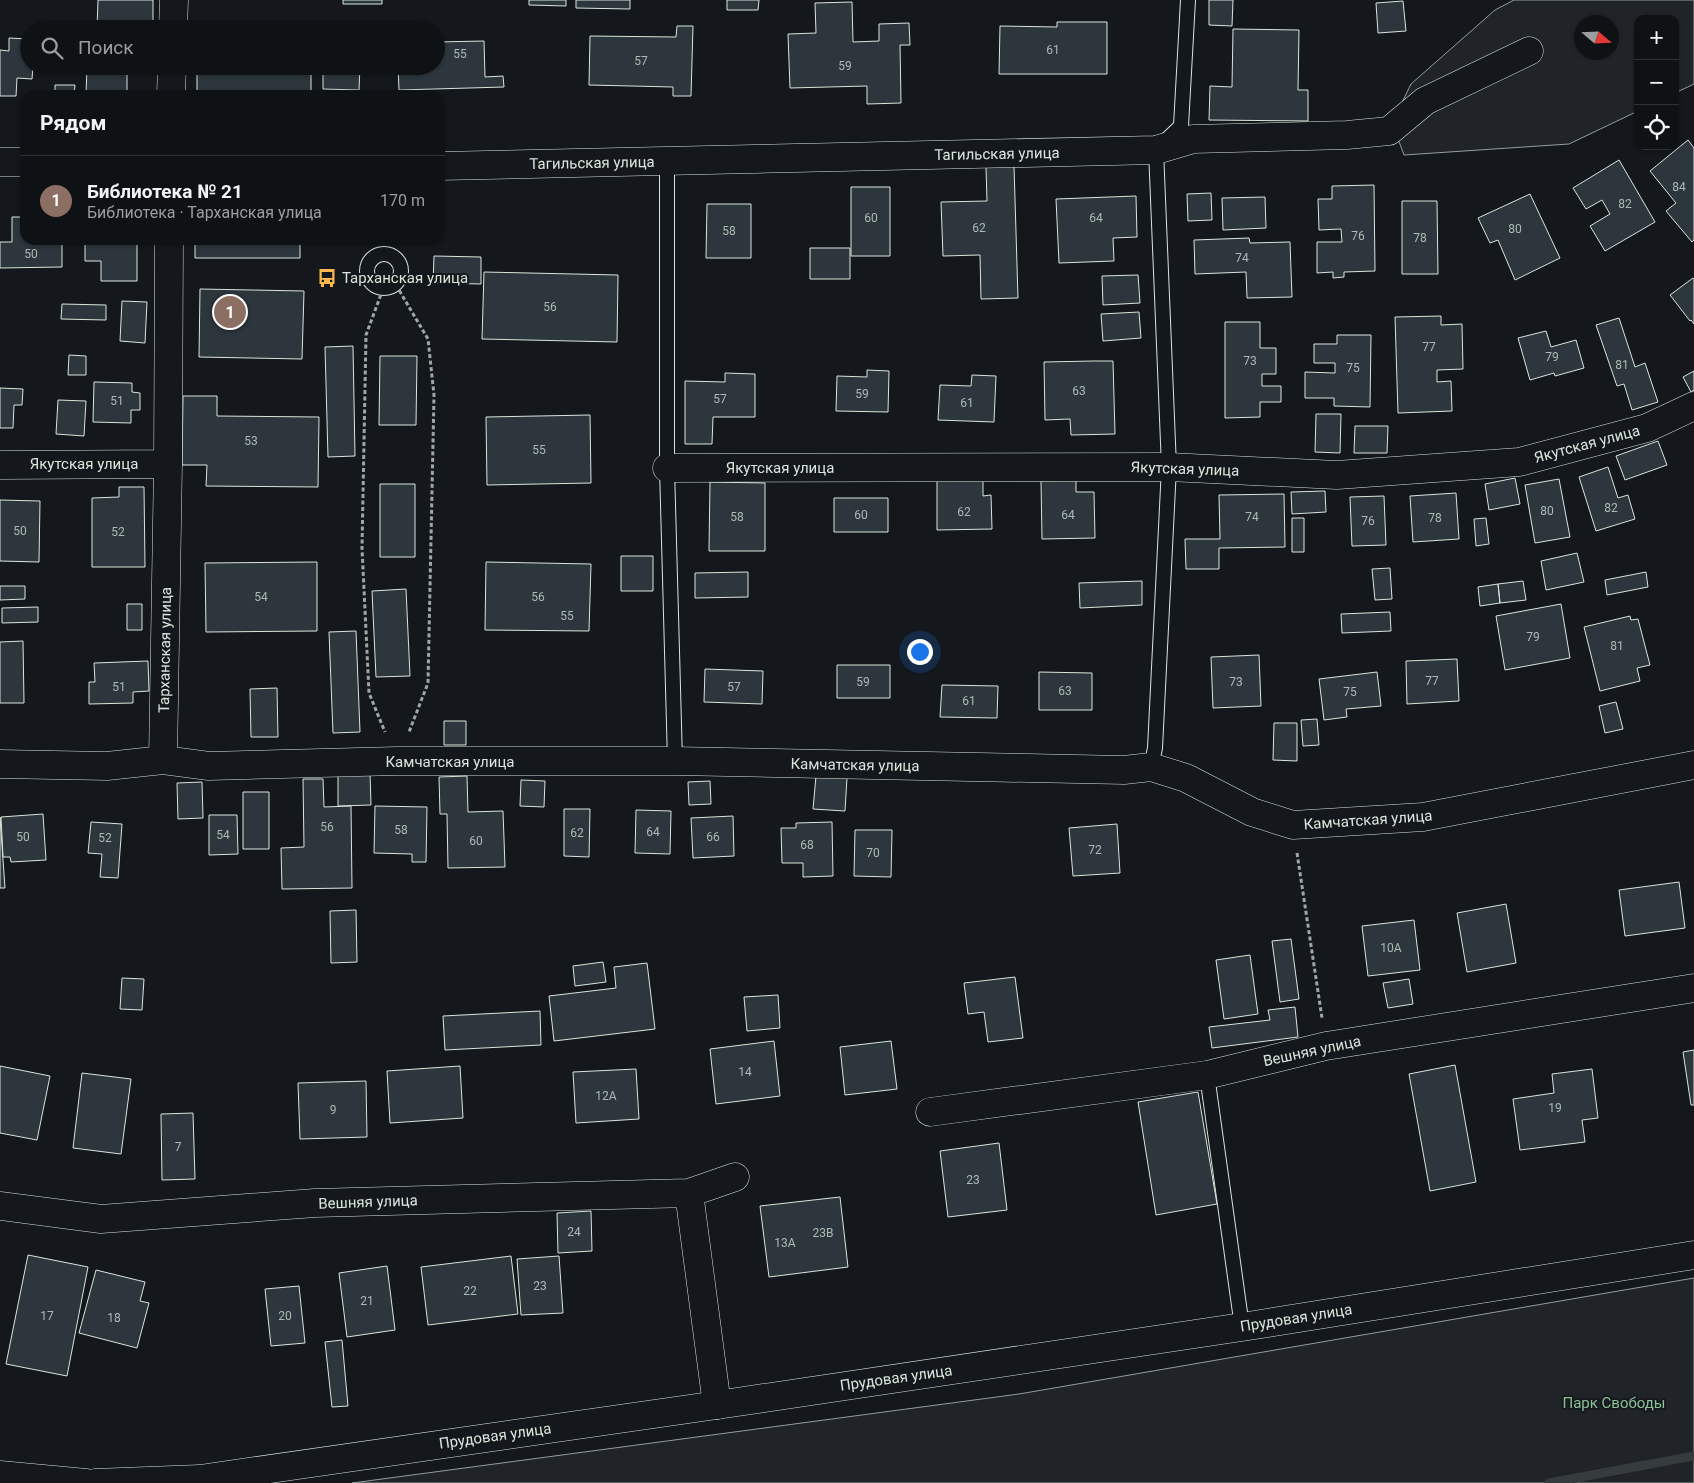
<!DOCTYPE html>
<html lang="ru">
<meta charset="utf-8">
<style>
:root{--surface:#0f1215;--page:#181b1e;--text:#f1f3f6;--muted:#9b9ea0;--line:#2f3234;--accent:#b45309}
body{margin:0;font-family:Roboto,sans-serif;background:var(--page);color:var(--text)}
.controls{position:absolute;right:15px;top:15px;display:grid;overflow:hidden;border-radius:10px;box-shadow:0 1px 4px #0004}
.controls button{width:45px;height:45px;display:grid;place-items:center;padding:0;border:0;border-bottom:1px solid var(--line);background:var(--surface);color:var(--text);font:25px sans-serif}
.compass{position:absolute;left:1574px;top:15px;width:45px;height:45px;border-radius:50%;background:var(--surface);box-shadow:0 1px 4px #0004;rotate:109deg}
.you{position:absolute;left:919px;top:651px;width:18px;height:18px;margin:-12px;border:4px solid #fff;border-radius:50%;background:#1a73e8;box-shadow:0 0 0 8px #1a73e833}
.badge{display:grid;place-items:center;width:32px;height:32px;border-radius:50%;background:var(--accent);color:#fff;font-size:16px;font-weight:700}
.pin{position:absolute;translate:-50% -50%;border:2px solid #fff;box-shadow:0 1px 5px #0006}
.list{margin:0;padding:0;list-style:none}
h2{display:flex;justify-content:space-between;align-items:center;height:65px;margin:0;padding:0 20px;font-size:21px}
h2 small{font-size:16px;font-weight:400;color:var(--muted)}
.list li{display:grid;grid-template-columns:32px 1fr auto;gap:15px;align-items:center;box-sizing:border-box;height:90px;padding:0 20px;border-top:1px solid var(--line)}
.list b{display:block;font-size:19px;white-space:nowrap}
.list p{margin:0;font-size:16px;white-space:nowrap;color:var(--muted)}
.list em{font-size:16px;font-style:normal;color:var(--muted)}
.icon{flex:none;width:28px;height:28px;fill:none;stroke:currentColor;stroke-width:2;stroke-linecap:round;stroke-linejoin:round}
.map{position:relative;flex:none;width:1694px;height:1483px;overflow:hidden}
.search{position:absolute;background:var(--surface);box-shadow:0 1px 4px #0004;left:20px;top:20px;width:425px;height:55px;display:flex;align-items:center;gap:12px;box-sizing:border-box;padding:0 18px;border-radius:28px;color:var(--muted);font-size:19px}
.panel{position:absolute;background:var(--surface);box-shadow:0 1px 4px #0004;left:20px;top:90px;width:425px;height:155px;border-radius:15px}
.map>svg:first-child{display:block}
</style>
<div class="map">
<svg width="1694" height="1483" viewBox="0 0 1694 1483">
<rect width="100%" height="100%" fill="#14181c"/>
<!-- green -->
<path fill="#202428" stroke="#939e99" fill-rule="evenodd" d="M1514,0H1694V84L1675,93V19H1638V111L1569,144L1404,155L1392,123L1411,84L1495,10ZM1582,22H1612V52H1582Z
M1694,1278V1483H352L1019,1394Z"/>
<g fill="none" stroke-linecap="round" stroke-linejoin="round">
<!-- stream -->
<path stroke="#363b3e" stroke-width="9" d="M1549,1483L1694,1456"/>
</g>
<!-- building -->
<path fill="#2c363c" stroke="#d8e6dc" d="M98,0H153V29H88L97,28Z
M343,0H382V4H343Z
M529,0H566V6L529,5Z
M576,0H630V9L576,8Z
M727,0H759L758,10H727Z
M1209,0H1233L1232,26L1209,25Z
M1403,1L1406,31L1378,33L1376,3Z
M852,2L853,42L879,41V24L909,23L910,45H900L901,103L867,104V86L790,88L788,34L816,33L815,3Z
M1057,22H1107V74H999L1000,26L1057,27Z
M677,26H693L691,96H673V87L589,85L590,36L676,37Z
M1233,29L1299,30L1298,90H1308V121L1209,120L1210,86L1232,87Z
M9,38L29,39V66H33L32,79L17,78L16,96H0V50L9,51Z
M484,41L485,77L503,76L504,87L399,90L398,66H436V42Z
M87,66H127V95H86Z
M197,66H305V73H311V95H260V92L197,93Z
M323,66H360L359,90L323,89Z
M55,85H75L74,95H55Z
M1688,140L1694,148V240L1692,242L1666,211L1676,203L1650,171Z
M1619,160L1655,222L1605,251L1590,226L1610,214L1602,200L1586,209L1573,188Z
M1014,166L1018,298L981,299L980,255L943,256L941,202L987,201L986,167Z
M1374,185L1375,271L1344,272V277L1333,278V272L1317,273V242H1342L1341,229L1319,230L1318,199H1332V186Z
M851,187H890V256H851Z
M1211,193L1212,220L1188,221L1187,194Z
M1530,194L1560,258L1515,280L1498,240L1490,243L1478,218Z
M1136,196L1137,237L1113,238L1114,261L1059,263L1056,199Z
M1265,197L1266,228L1223,230L1222,198Z
M1402,201H1437L1438,274H1402Z
M707,204H751V258H706Z
M12,217H25V240H62V267L0,268V242H12Z
M1249,238L1250,243L1290,242L1292,297L1247,298L1246,272L1195,274L1194,240Z
M85,240H137V281H101V261H85Z
M195,240H300V258H195Z
M810,248H850V279H810Z
M434,256L481,257V284L433,283Z
M484,272L618,275L617,342L482,339Z
M1138,275L1140,303L1103,305L1102,276Z
M1693,278L1694,279V324L1691,320L1690,321L1670,295Z
M200,289L304,291L302,359L199,357Z
M122,301L147,302L145,343L120,341Z
M62,304L106,305V320L61,319Z
M1139,312L1141,338L1103,341L1101,314Z
M1441,316V325L1462,324L1463,369L1437,370V382L1451,381L1452,411L1398,413L1395,317Z
M1619,318L1635,367L1645,363L1658,402L1632,410L1624,384L1617,386L1596,325Z
M1225,322H1260V348H1276V374H1262V386H1281V402H1260V417L1225,418Z
M1546,331L1551,347L1576,340L1584,368L1555,376L1554,373L1530,380L1518,338Z
M1337,335H1371L1370,407L1334,406V398H1305V372L1335,373V363H1314V344H1337Z
M353,346L355,456L328,457L325,347Z
M69,355L86,356V375H68Z
M380,356H417L416,425H379Z
M1093,361H1113L1115,434L1071,435L1070,419L1045,420L1044,362Z
M867,370L889,371L888,412L836,411L837,376L867,377Z
M1694,371V390L1691,392L1683,377Z
M725,373L755,374V417H713L712,444H685V381L725,382Z
M972,375L996,376L994,422L938,420L940,385L971,386Z
M94,382L132,383V392L140,393V410H131V423L93,422Z
M0,388L23,389L22,405H14L13,428H0Z
M183,396H217V416L319,417L318,487L206,486L207,465H182Z
M58,400L86,401L84,436L56,434Z
M1316,414H1341L1340,453L1315,452Z
M590,415L591,483L487,485L486,417Z
M1355,426H1388L1387,453H1354Z
M1658,441L1667,465L1625,480L1616,456Z
M1608,467L1618,498L1628,495L1635,519L1596,531L1579,477Z
M1515,478L1520,504L1489,510L1485,484Z
M983,479V496L991,495L992,529L937,530V480Z
M1559,479L1570,537L1535,543L1525,485Z
M1076,480V492H1094L1095,538L1042,539L1041,481Z
M710,482L765,483V551H709Z
M380,484H415V557H380Z
M119,487H144L145,567H92V498L119,497Z
M1325,491L1326,512L1292,514L1291,492Z
M1456,493L1459,539L1413,542L1410,496Z
M1284,494L1285,547L1219,548V569H1186L1185,539H1220L1219,495Z
M1384,496L1386,545L1352,546L1350,497Z
M834,498H888V532H834Z
M0,500L40,501L39,562L0,561Z
M1292,518H1304V552H1292Z
M1486,518L1489,544L1476,546L1474,519Z
M1577,553L1584,582L1546,590L1541,561Z
M621,556H653V591H621Z
M317,562V631L206,632L205,563Z
M486,562L591,564L589,631L485,630Z
M1390,568L1392,599L1375,600L1372,569Z
M748,572V597L695,598V573Z
M1646,572L1648,587L1607,595L1605,580Z
M1142,581V605L1080,608L1079,583Z
M1523,581L1526,600L1500,603L1498,584Z
M1498,584L1500,603L1480,606L1478,587Z
M0,586H25V599L0,600Z
M406,589L410,676L376,677L372,591Z
M127,604H142V630H127Z
M1561,604L1570,658L1505,670L1496,616Z
M38,607V622L2,623V608Z
M1390,612L1391,631L1342,633L1341,614Z
M1630,616L1631,620L1638,619L1650,665L1637,668L1640,681L1600,691L1584,627Z
M356,631L360,732L333,733L329,632Z
M23,641L24,703H0V642Z
M1259,655L1261,706L1213,708L1211,657Z
M1457,659L1459,701L1407,704L1406,661Z
M148,661L149,691L133,692V703L89,704V682H95L94,663Z
M837,665H890V698H837Z
M705,669L763,671L762,704L704,702Z
M1039,672L1092,673V710H1039Z
M1377,672L1381,706L1346,709L1347,717L1324,720L1319,679Z
M942,685L998,686L997,718L940,717Z
M277,688L278,737H251L250,689Z
M1616,702L1623,729L1605,733L1599,706Z
M1317,719L1319,745L1303,746L1301,720Z
M444,721H466V745H444Z
M1274,723H1297V761L1273,760Z
M370,773L371,805L338,806V774Z
M467,776L468,812L503,811L505,867L448,868L447,814H440L439,777Z
M816,776L847,778L845,811L813,809Z
M303,779H323L324,807L351,806L352,888L282,889L281,848L304,847Z
M521,780L545,781L544,807L520,806Z
M710,781L711,804L689,805L688,782Z
M202,782L203,818L178,819L177,783Z
M243,792H269V849H243Z
M375,806L427,807L426,862H412V854L374,853Z
M564,809H590L589,857L564,856Z
M636,810L671,811L670,854L635,853Z
M43,814L46,860L11,862L10,857H3L1,817Z
M209,815H237L238,854L209,855Z
M733,816L734,856L693,858L691,818Z
M0,817L5,888H0Z
M91,822L122,824L118,878L100,877L102,854L88,853Z
M832,822L833,876L803,877V863H782L781,828H796V823Z
M1117,824L1120,873L1073,876L1069,828Z
M855,830H892L891,877L854,876Z
M1679,882L1685,928L1625,936L1619,890Z
M1506,904L1516,963L1467,972L1457,913Z
M356,910L357,962L331,963L330,911Z
M1414,920L1420,970L1368,976L1362,926Z
M1291,939L1299,999L1280,1002L1272,941Z
M1250,955L1258,1014L1224,1019L1216,960Z
M603,962L606,982L575,986L573,966Z
M647,963L655,1029L554,1041L549,996L616,988L614,967Z
M1015,977L1023,1038L988,1042L984,1012L968,1014L964,983Z
M122,978L144,979L142,1010L120,1009Z
M1409,979L1413,1004L1388,1008L1383,983Z
M778,995L780,1028L747,1031L744,997Z
M1295,1007L1298,1037L1212,1048L1209,1027L1270,1020L1268,1010Z
M540,1011L541,1045L445,1050L443,1016Z
M774,1041L780,1096L716,1104L710,1049Z
M891,1041L897,1089L845,1095L840,1047Z
M1694,1050V1105H1691L1683,1052Z
M1455,1065L1476,1182L1430,1191L1409,1074Z
M0,1066L50,1076L37,1140L0,1133Z
M460,1066L463,1118L390,1123L387,1071Z
M636,1069L639,1119L576,1123L573,1072Z
M1592,1069L1598,1118L1582,1120L1585,1142L1520,1150L1513,1099L1554,1093L1552,1074Z
M82,1073L131,1079L121,1154L73,1148Z
M366,1081L367,1137L300,1139L298,1083Z
M1198,1092L1217,1204L1156,1215L1138,1102Z
M193,1113L195,1179L162,1180L161,1114Z
M999,1143L1007,1210L948,1217L940,1151Z
M840,1197L848,1267L769,1277L760,1206Z
M591,1211L592,1251L558,1253L557,1213Z
M28,1255L88,1267L67,1376L6,1364Z
M511,1256L518,1314L428,1325L421,1267Z
M559,1256L563,1313L521,1315L517,1259Z
M387,1266L395,1330L347,1337L339,1273Z
M96,1270L145,1282L140,1301L149,1303L137,1348L79,1333Z
M299,1286L305,1343L271,1346L265,1289Z
M342,1340L348,1406L332,1407L325,1342Z"/>
<g fill="none" stroke-linecap="round" stroke-linejoin="round">
<!-- lane casing -->
<g stroke="#d8e6dc" stroke-width="16">
<path id="lane" d="M667,162V468L675,761
M367 271a17 17 0 1 1 34 0a17 17 0 1 1-34 0Z
M1151,767L1155,748L1169,467L1156,150L1181,126L1188,0
M1207,1075L1242,1327"/>
</g>
<!-- street casing -->
<g stroke="#d8e6dc" stroke-width="29">
<path id="street" d="M173,29L174,0
M171,95L172,66
M0,162H25
M440,166L1156,150L1193,139L1347,135L1389,131L1425,101L1529,51
M0,465L168,464
M667,468L1169,467L1337,475L1519,462L1647,428L1694,406
M163,760L168,464L169,240
M0,764L107,766L163,760L209,766L397,761H675L1124,770L1151,767L1186,778L1252,812L1293,825L1423,817L1694,765
M930,1112L1207,1075L1326,1046L1694,988
M689,1193L717,1405
M0,1206L101,1219L315,1203L689,1193L735,1177"/>
</g>
<!-- secondary casing -->
<g stroke="#d8e6dc" stroke-width="29">
<path id="secondary" d="M0,1475L86,1483
M95,1483L200,1479L717,1405L1242,1327L1694,1255"/>
</g>
<!-- path -->
<path stroke="#9da8a2" stroke-width="3" stroke-dasharray="4 2.5" stroke-linecap="butt" d="M396,285L428,339L434,395L428,683L409,732
M383,289L366,335L362,548L369,693L385,732
M1297,853L1322,1018"/>
<!-- lane -->
<use href="#lane" stroke="#14181c" stroke-width="14"/>
<!-- street -->
<use href="#street" stroke="#14181c" stroke-width="28"/>
<!-- secondary -->
<use href="#secondary" stroke="#14181c" stroke-width="28"/>
</g>
<!-- icons -->
<defs>
<g id="bus-bare" transform="scale(1.5)"><path d="M-5-6H5V4H4V6H2V4H-2V6H-4V4H-5ZM-3.5-4V0h7V-4ZM-3.5 1.2v1.5H-2V1.2ZM2 1.2v1.5H3.5V1.2Z" fill="#ffb74d" stroke="#14181c" stroke-width="2.5" paint-order="stroke"/></g>
</defs>
<g fill-rule="evenodd">
<use href="#bus-bare" x="327" y="278"/>
</g>
<g text-anchor="middle" stroke-width="4" stroke-linejoin="round" paint-order="stroke">
<!-- number labels -->
<g font-size="12" fill="#adbab4">
<text x="1053" y="54">61</text>
<text x="460" y="58">55</text>
<text x="641" y="65">57</text>
<text x="845" y="70">59</text>
<text x="1679" y="191">84</text>
<text x="1625" y="208">82</text>
<text x="871" y="222">60</text>
<text x="1096" y="222">64</text>
<text x="979" y="232">62</text>
<text x="1515" y="233">80</text>
<text x="729" y="235">58</text>
<text x="1358" y="240">76</text>
<text x="1420" y="242">78</text>
<text x="31" y="258">50</text>
<text x="1242" y="262">74</text>
<text x="550" y="311">56</text>
<text x="1429" y="351">77</text>
<text x="1552" y="361">79</text>
<text x="1250" y="365">73</text>
<text x="1622" y="369">81</text>
<text x="1353" y="372">75</text>
<text x="1079" y="395">63</text>
<text x="862" y="398">59</text>
<text x="720" y="403">57</text>
<text x="117" y="405">51</text>
<text x="967" y="407">61</text>
<text x="251" y="445">53</text>
<text x="539" y="454">55</text>
<text x="1611" y="512">82</text>
<text x="1547" y="515">80</text>
<text x="964" y="516">62</text>
<text x="861" y="519">60</text>
<text x="1068" y="519">64</text>
<text x="737" y="521">58</text>
<text x="1252" y="521">74</text>
<text x="1435" y="522">78</text>
<text x="1368" y="525">76</text>
<text x="20" y="535">50</text>
<text x="118" y="536">52</text>
<text x="261" y="601">54</text>
<text x="538" y="601">56</text>
<text x="567" y="620">55</text>
<text x="1533" y="641">79</text>
<text x="1617" y="650">81</text>
<text x="1432" y="685">77</text>
<text x="863" y="686">59</text>
<text x="1236" y="686">73</text>
<text x="119" y="691">51</text>
<text x="734" y="691">57</text>
<text x="1065" y="695">63</text>
<text x="1350" y="696">75</text>
<text x="969" y="705">61</text>
<text x="327" y="831">56</text>
<text x="401" y="834">58</text>
<text x="653" y="836">64</text>
<text x="577" y="837">62</text>
<text x="223" y="839">54</text>
<text x="23" y="841">50</text>
<text x="713" y="841">66</text>
<text x="105" y="842">52</text>
<text x="476" y="845">60</text>
<text x="807" y="849">68</text>
<text x="1095" y="854">72</text>
<text x="873" y="857">70</text>
<text x="1391" y="952">10А</text>
<text x="745" y="1076">14</text>
<text x="606" y="1100">12А</text>
<text x="1555" y="1112">19</text>
<text x="333" y="1114">9</text>
<text x="178" y="1151">7</text>
<text x="973" y="1184">23</text>
<text x="574" y="1236">24</text>
<text x="823" y="1237">23В</text>
<text x="785" y="1247">13А</text>
<text x="540" y="1290">23</text>
<text x="470" y="1295">22</text>
<text x="367" y="1305">21</text>
<text x="47" y="1320">17</text>
<text x="285" y="1320">20</text>
<text x="114" y="1322">18</text>
</g>
<!-- street labels -->
<g font-size="15" fill="#d8e6dc" stroke="#14181c">
<text transform="translate(997 154) rotate(-1)" y="5">Тагильская улица</text>
<text transform="translate(592 163) rotate(-1)" y="5">Тагильская улица</text>
<text transform="translate(1587 444) rotate(-15)" y="5">Якутская улица</text>
<text x="84" y="469">Якутская улица</text>
<text x="780" y="473">Якутская улица</text>
<text transform="translate(1185 469) rotate(2)" y="5">Якутская улица</text>
<text transform="translate(165 650) rotate(-89)" y="5">Тарханская улица</text>
<text x="450" y="767">Камчатская улица</text>
<text transform="translate(855 765) rotate(1)" y="5">Камчатская улица</text>
<text transform="translate(1368 820) rotate(-4)" y="5">Камчатская улица</text>
<text transform="translate(1312 1051) rotate(-12)" y="5">Вешняя улица</text>
<text transform="translate(368 1202) rotate(-2)" y="5">Вешняя улица</text>
<text transform="translate(1296 1318) rotate(-9)" y="5">Прудовая улица</text>
<text transform="translate(896 1378) rotate(-8)" y="5">Прудовая улица</text>
<text transform="translate(495 1436) rotate(-8)" y="5">Прудовая улица</text>
</g>
<!-- poi labels -->
<g font-size="15" fill="#d8e6dc" stroke="#14181c" text-anchor="start">
<text x="342" y="283">Тарханская улица</text>
</g>
<!-- park labels -->
<g font-size="15" fill="#8ac095" stroke="#14181c">
<text x="1614" y="1408">Парк Свободы</text>
</g>
</g>
</svg>
<div class="controls">
<button>+</button>
<button>−</button>
<button><svg class="icon" aria-label="locate" viewBox="0 0 24 24"><circle cx="12" cy="12" r="6"/><path d="M12 2v4M12 18v4M2 12h4M18 12h4"/></svg></button>
</div>
<svg class="compass" viewBox="-18 -18 36 36"><path d="M0-13l5 13h-10z" fill="#e53935"/><path d="M0 13l5-13h-10z" fill="#9b9ea0"/></svg>
<div class="you"></div>
<div class="pin badge" style="left:230px;top:312px;background:#8d6e63">1</div>
<div class="search"><svg class="icon" aria-label="search" viewBox="0 0 24 24"><circle cx="10" cy="10" r="6"/><path d="M15 15l6 6"/></svg>Поиск</div>
<section class="panel">
<h2>Рядом<small></small></h2>
<ul class="list">
<li><span class="badge" style="background:#8d6e63">1</span><div><b>Библиотека № 21</b><p>Библиотека · Тарханская улица</p></div><em>170 m</em></li>
</ul>
</section>
</div>
